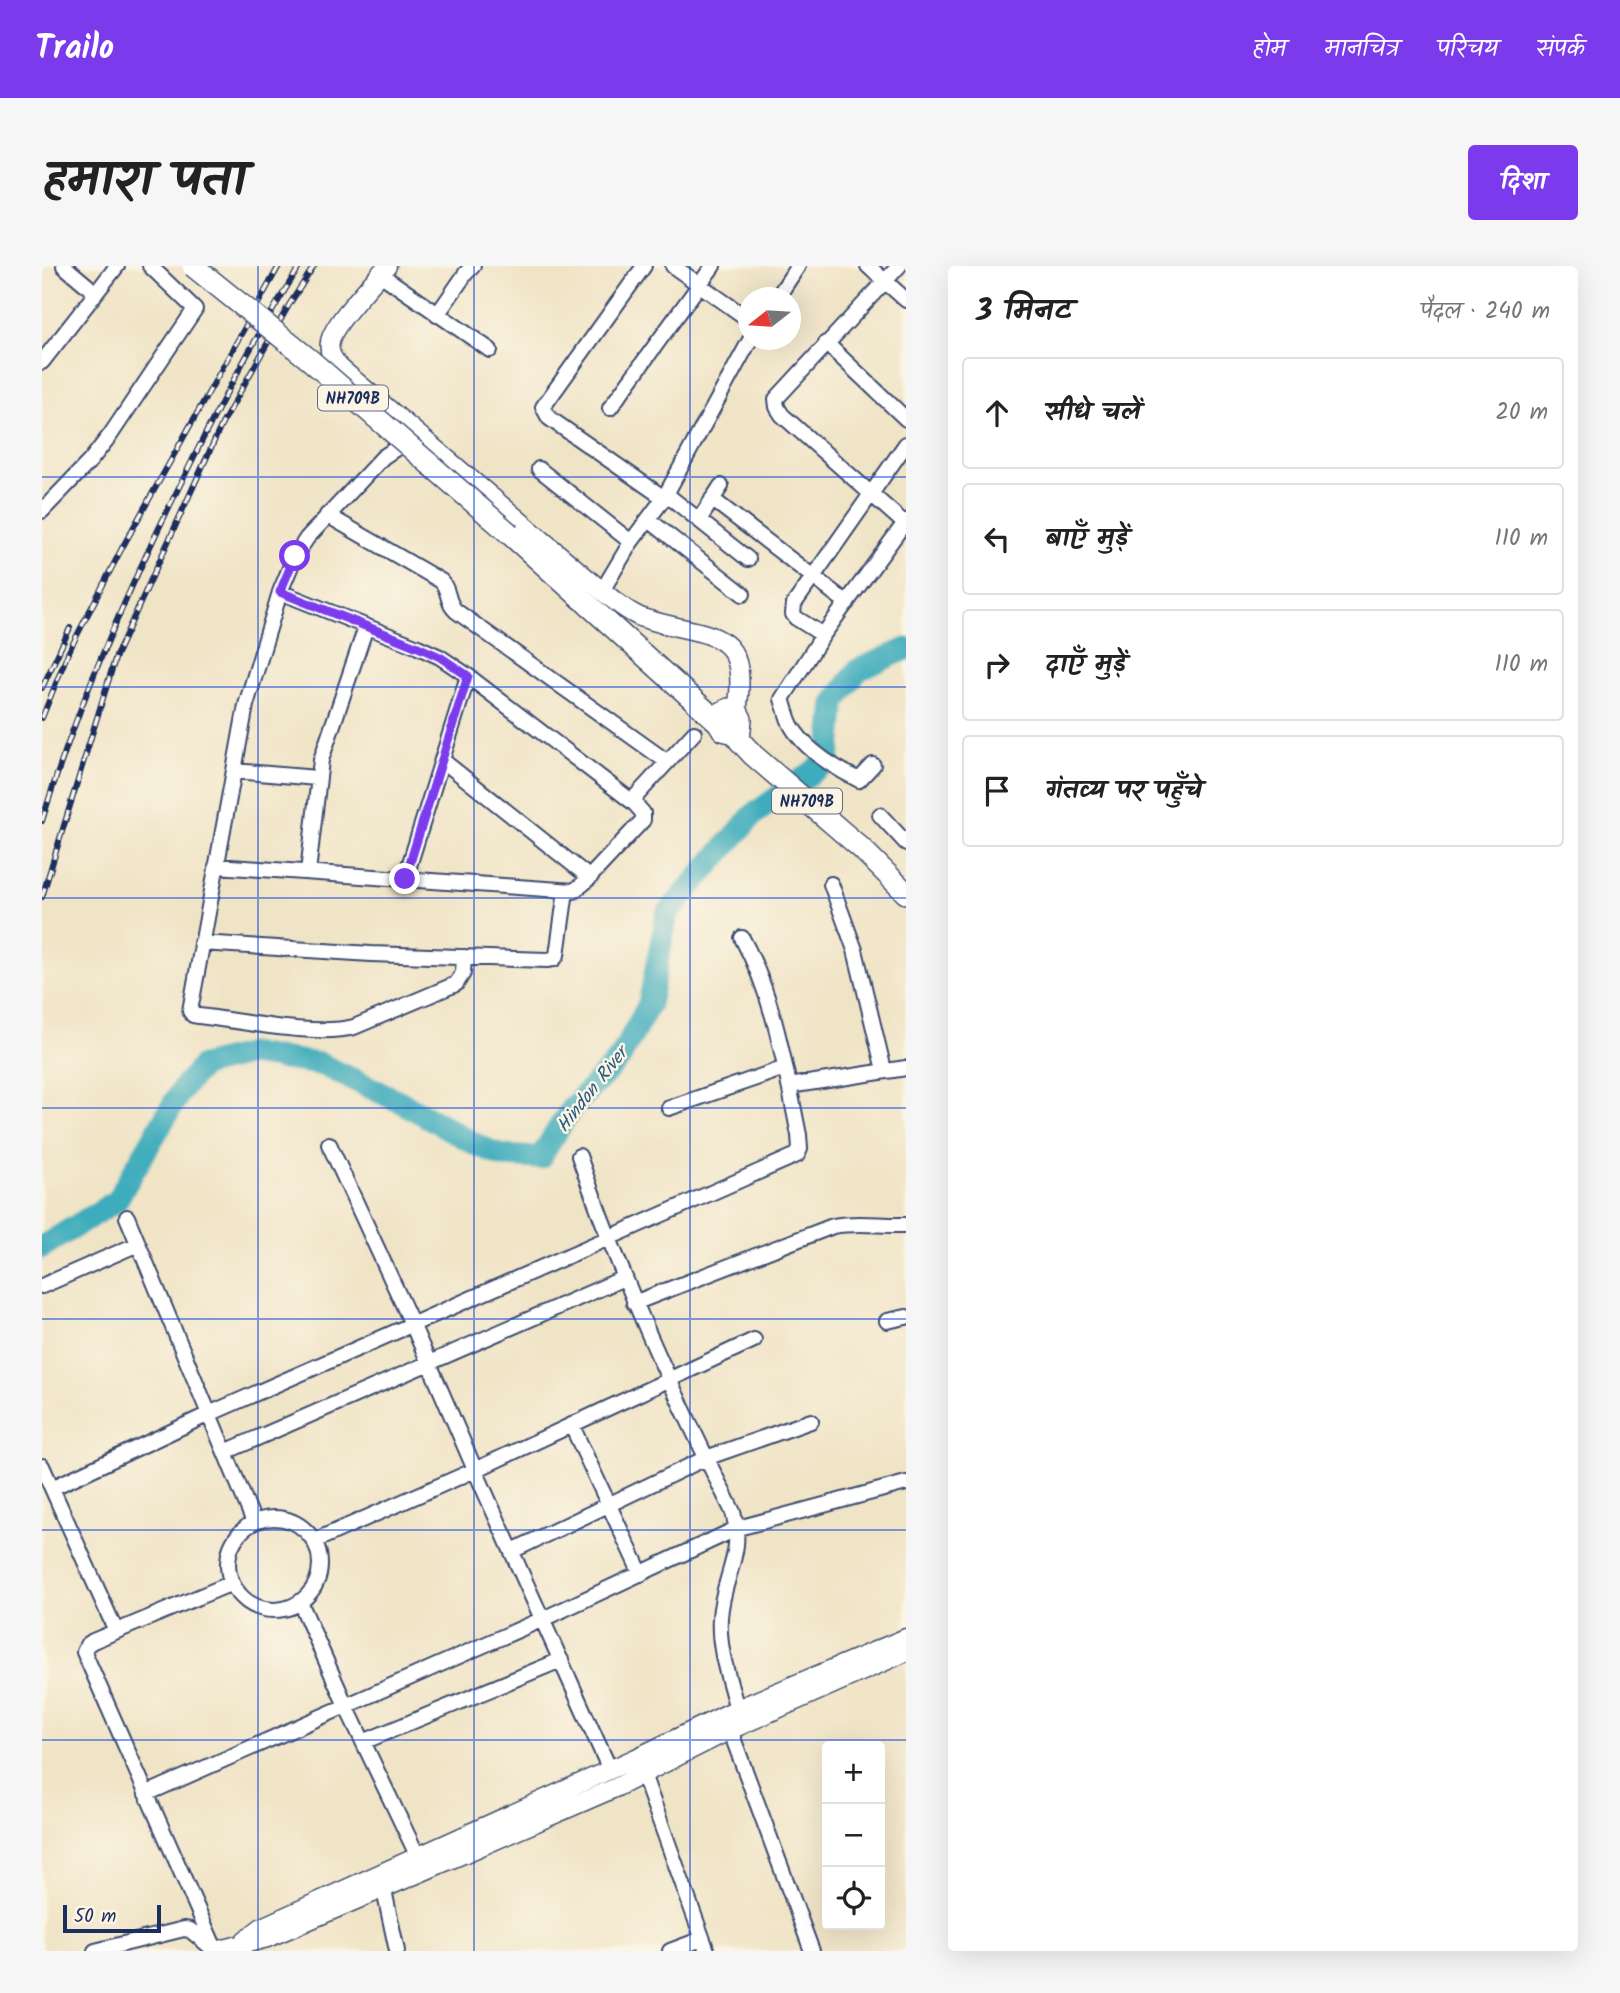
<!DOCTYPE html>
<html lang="hi">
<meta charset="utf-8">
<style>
:root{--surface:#fff;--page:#f6f6f6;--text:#222;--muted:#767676;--line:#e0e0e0;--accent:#7c3aed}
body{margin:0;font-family:Kalam,"Playpen Sans Deva",sans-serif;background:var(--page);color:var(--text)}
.controls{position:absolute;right:21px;bottom:21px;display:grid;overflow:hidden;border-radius:7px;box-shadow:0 7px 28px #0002}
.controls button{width:63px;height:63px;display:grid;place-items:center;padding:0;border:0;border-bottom:2px solid var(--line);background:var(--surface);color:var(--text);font:35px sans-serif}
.compass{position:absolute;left:696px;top:21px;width:63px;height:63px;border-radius:50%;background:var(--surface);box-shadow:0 7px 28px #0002;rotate:253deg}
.scale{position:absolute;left:21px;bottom:18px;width:98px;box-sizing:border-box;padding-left:7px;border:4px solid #1b2f5e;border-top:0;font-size:19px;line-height:24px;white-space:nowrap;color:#1b2f5e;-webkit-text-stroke:5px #fcf5e5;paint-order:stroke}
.stop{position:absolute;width:21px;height:21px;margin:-16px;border:5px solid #7c3aed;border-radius:50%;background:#fff}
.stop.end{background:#7c3aed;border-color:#fff;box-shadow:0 2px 7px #0008}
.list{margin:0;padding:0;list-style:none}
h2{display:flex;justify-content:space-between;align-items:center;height:91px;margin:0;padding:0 28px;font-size:30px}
h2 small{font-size:23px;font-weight:400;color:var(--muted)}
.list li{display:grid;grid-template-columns:46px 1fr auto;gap:21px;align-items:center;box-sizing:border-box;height:112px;margin:0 14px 14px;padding:0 14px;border:2px solid var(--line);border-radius:7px}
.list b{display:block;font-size:26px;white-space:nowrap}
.list em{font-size:23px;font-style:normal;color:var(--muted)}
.icon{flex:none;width:38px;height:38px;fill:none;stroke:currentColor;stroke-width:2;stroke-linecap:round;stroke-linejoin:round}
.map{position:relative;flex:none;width:864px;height:1685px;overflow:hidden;border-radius:7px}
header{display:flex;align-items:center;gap:42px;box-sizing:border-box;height:98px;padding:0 35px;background:var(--accent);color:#fff}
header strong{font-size:33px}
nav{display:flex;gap:38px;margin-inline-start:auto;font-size:24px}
.intro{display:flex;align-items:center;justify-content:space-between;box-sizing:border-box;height:168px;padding:0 42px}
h1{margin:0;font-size:49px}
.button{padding:18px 32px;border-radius:7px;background:var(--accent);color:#fff;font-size:24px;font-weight:700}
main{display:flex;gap:42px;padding:0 42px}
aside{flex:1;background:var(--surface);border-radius:7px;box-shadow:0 7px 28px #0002}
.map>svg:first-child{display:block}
</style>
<header>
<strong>Trailo</strong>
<nav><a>होम</a><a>मानचित्र</a><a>परिचय</a><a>संपर्क</a></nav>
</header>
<div class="intro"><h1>हमारा पता</h1><a class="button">दिशा</a></div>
<main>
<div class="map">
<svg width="864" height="1685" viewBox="0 0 864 1685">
<rect width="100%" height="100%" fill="#fcf5e5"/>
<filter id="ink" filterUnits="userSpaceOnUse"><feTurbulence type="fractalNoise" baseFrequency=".0143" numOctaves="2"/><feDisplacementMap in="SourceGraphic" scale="14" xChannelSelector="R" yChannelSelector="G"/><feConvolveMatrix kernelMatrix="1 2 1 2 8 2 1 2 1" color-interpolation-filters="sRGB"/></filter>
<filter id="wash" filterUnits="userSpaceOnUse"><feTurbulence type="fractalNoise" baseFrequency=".00686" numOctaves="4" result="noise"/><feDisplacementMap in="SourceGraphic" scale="28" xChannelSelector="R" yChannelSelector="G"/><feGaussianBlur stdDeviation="1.57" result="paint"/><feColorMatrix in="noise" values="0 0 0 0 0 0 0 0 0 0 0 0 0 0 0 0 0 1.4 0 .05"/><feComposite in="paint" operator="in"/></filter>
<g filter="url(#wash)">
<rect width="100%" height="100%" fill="#f0e4c6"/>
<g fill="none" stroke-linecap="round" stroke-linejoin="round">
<!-- river -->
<path stroke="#3eacbc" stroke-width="23" d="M0,981L74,935L140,823L160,800L208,788L278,798L359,836L435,879L460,890L498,892L529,843L578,792L607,738L625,648L711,549L787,494L793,436L816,404L864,383"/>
</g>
</g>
<g filter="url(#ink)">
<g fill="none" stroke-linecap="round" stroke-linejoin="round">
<!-- minor casing -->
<g stroke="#3b4a6e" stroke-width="18">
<path id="minor" d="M22,0L54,27
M602,0L501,141L507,152L622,232
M631,0L706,53
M826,0L864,34
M857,0L734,133L735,141L740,149L862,257
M338,8L448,84
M735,32L756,0
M395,49L424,7L431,0
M784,77L864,153
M0,96L75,0
M568,142L671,0
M368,173L341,191L265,272L253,290L238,326L204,439L148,745L151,749L157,750C200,755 273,771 312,761L414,718L421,707L422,691
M497,203L589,276
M624,228L706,293
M670,233L805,337
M0,245L48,195L69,168L153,43L108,0
M285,249L399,315C408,324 404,336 414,345L624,495
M607,254L701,328
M657,254L679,220
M560,325L589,276L622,232L708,74
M238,326L376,381L398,391L426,410L592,537
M781,369L754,352L751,348L752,338L864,178
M400,494L548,612
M831,499L817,514C793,502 762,483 749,459C745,451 743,441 740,433L781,369L864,255
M192,505L275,512
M838,549L864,577
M174,600L532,625L542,617L601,554V547L592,537L595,529L652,467
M266,606L279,494L324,361
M363,613L426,410
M789,618L813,684L842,804
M159,677L329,688L505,694L512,693L515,689L524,625
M747,820L864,802
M627,842L743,802
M287,878L371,1060L433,1204L568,1504
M537,890C579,1013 633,1130 691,1246C703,1288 680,1312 678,1352C676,1383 687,1413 695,1443
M85,951L212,1256
M0,1020L96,978
M592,1037L791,960C816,955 839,960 864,959
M845,1055L864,1051
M530,1160L599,1308
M183,1186L582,1012
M0,1200L74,1365
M10,1222L167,1148L755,889L758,883L757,869C743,801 733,733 700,672
M186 1298a46 46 0 1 1 92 0a46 46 0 1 1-92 0Z
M272,1275L433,1204L712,1074
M470,1285L664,1192L769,1155
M258,1336L304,1440L376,1591
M688,1464L770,1685
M321,1476L519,1394
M601,1508L665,1685
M104,1528L501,1353L696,1262L864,1217
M340,1615L355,1685
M53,1685L142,1663L148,1664L170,1682
M174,1685L42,1386L45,1379L51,1375L190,1317
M628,1685L660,1673"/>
</g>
<!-- major casing -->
<g stroke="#3b4a6e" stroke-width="21">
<path id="major" d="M345,0C332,16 290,58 288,76C286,87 291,93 297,101L560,325C572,334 586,347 601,352C664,373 709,357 695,445
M203,1674L220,1661L594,1492L695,1443L864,1372
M174,1685L225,1672L382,1605L575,1521L688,1464L864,1386"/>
</g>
<!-- highway casing -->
<g stroke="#3b4a6e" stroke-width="24">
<path id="highway" d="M468,268L676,456
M697,462L689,466L681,464L676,456L679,447L687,443L695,445L699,453L697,474L711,489L819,582L864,627"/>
</g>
<!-- minor -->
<use href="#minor" stroke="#fff" stroke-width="14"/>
<!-- major -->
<use href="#major" stroke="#fff" stroke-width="18"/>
<!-- highway -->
<use href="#highway" stroke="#fff" stroke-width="21"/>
<!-- rail casing -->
<g stroke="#1b2f5e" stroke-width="6">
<path id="rail" d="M0,422L28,362
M0,452L26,387L80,282L237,0
M0,555C37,434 88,318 145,205C179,135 216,66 258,0
M0,631L74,390L180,158L247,39L272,0"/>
</g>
<!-- rail -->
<use href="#rail" stroke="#fcf5e5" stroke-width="3.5" stroke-dasharray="10" stroke-linecap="butt"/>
<!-- highway-bridge casing -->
<g stroke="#3b4a6e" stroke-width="24" stroke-linecap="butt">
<path id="highway-bridge" d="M151,0L268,94L468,268"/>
</g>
<!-- highway-bridge -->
<use href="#highway-bridge" stroke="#fff" stroke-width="21"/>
</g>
</g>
<g fill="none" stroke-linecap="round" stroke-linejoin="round" filter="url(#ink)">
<!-- route -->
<path stroke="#7c3aed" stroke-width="9" d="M253,290L238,326L376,381L398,391L426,410L363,613"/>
</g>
<!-- grid -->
<path fill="none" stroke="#1d4ed8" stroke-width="2" stroke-opacity="0.55" d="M216,0V1685M432,0V1685M648,0V1685M0,211H864M0,421H864M0,632H864M0,842H864M0,1053H864M0,1264H864M0,1474H864"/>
<g text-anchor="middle" stroke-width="5" stroke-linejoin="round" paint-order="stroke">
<!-- shield labels -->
<g fill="#fcf5e5" stroke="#5e6a86" stroke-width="2">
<rect x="276" y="119.5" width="70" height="25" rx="5"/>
<rect x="730" y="522.5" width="70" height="25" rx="5"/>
</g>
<g font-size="16" font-weight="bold" fill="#1b2f5e">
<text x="311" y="138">NH709B</text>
<text x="765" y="541">NH709B</text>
</g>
<!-- water labels -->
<g font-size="19" font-style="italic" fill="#275b7f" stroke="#fcf5e5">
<text transform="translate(549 823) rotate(-52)" y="7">Hindon River</text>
</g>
</g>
</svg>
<div class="controls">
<button>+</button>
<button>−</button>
<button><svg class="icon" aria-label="locate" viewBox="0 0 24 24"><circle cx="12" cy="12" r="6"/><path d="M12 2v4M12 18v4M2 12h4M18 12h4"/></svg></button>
</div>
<svg class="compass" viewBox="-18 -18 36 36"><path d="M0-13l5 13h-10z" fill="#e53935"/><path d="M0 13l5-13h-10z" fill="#767676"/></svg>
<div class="scale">50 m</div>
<div class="stop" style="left:253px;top:290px"></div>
<div class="stop end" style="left:363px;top:613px"></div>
</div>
<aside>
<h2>3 मिनट<small>पैदल · 240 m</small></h2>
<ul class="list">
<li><svg class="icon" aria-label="ahead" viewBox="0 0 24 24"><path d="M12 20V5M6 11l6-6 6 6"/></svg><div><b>सीधे चलें</b></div><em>20 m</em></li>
<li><svg class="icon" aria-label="left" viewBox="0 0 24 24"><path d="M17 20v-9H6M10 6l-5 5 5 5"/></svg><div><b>बाएँ मुड़ें</b></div><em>110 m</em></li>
<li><svg class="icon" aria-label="right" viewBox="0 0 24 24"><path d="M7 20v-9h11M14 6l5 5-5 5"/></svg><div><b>दाएँ मुड़ें</b></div><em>110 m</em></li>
<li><svg class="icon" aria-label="arrive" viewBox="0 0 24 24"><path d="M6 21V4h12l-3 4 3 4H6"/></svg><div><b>गंतव्य पर पहुँचे</b></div></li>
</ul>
</aside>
</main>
